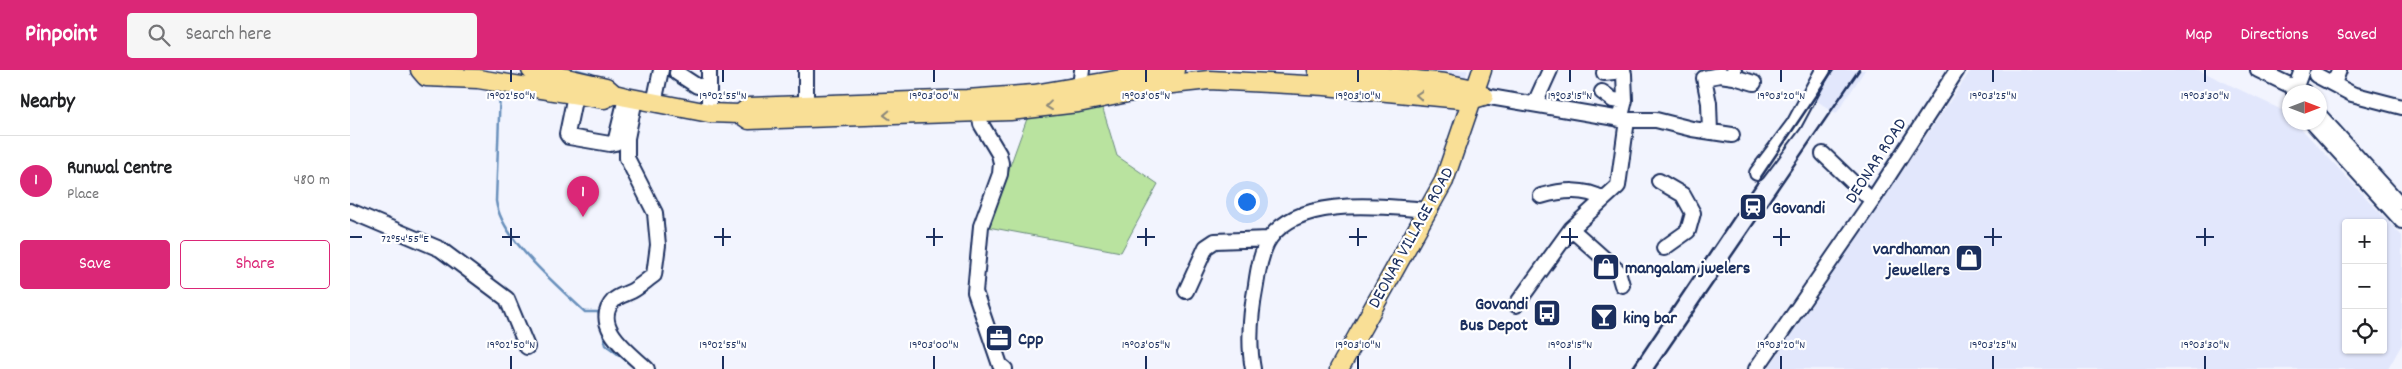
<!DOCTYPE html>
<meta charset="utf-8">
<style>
:root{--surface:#fff;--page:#f6f6f6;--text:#202124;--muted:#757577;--line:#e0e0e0;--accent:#db2777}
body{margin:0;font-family:Dekko,sans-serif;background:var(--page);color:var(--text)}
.controls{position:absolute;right:15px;bottom:15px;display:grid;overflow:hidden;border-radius:5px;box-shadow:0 1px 4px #0004}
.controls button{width:45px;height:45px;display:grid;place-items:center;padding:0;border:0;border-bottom:1px solid var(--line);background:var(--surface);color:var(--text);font:25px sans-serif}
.compass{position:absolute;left:1932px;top:15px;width:45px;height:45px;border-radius:50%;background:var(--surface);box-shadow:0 1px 4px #0004;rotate:90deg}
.you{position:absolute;left:896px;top:131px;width:18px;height:18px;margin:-12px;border:4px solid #fff;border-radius:50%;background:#1a73e8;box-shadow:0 0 0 8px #1a73e833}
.badge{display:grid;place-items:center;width:32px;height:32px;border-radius:50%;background:var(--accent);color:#fff;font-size:16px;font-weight:700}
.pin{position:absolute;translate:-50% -41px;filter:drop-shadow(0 1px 2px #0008)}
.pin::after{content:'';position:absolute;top:26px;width:18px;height:15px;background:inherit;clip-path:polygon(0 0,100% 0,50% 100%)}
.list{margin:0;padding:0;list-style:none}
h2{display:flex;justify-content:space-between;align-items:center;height:65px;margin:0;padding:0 20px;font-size:21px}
h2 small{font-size:16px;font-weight:400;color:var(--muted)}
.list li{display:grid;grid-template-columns:32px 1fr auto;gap:15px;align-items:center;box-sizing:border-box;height:90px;padding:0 20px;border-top:1px solid var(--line)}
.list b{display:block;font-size:19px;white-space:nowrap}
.list p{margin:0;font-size:16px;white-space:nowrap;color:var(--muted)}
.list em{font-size:16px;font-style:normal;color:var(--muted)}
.actions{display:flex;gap:10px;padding:15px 20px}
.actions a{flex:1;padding:11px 0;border:1px solid var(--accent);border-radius:5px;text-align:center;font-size:18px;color:var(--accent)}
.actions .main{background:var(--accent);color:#fff}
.icon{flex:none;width:28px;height:28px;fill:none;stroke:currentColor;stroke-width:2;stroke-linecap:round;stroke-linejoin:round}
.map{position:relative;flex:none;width:2052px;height:299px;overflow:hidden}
header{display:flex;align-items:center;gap:30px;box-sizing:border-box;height:70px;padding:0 25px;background:var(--accent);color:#fff}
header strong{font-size:24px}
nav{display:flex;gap:28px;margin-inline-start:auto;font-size:18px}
.search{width:350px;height:45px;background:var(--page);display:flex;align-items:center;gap:12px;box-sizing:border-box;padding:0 18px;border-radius:5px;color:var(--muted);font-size:19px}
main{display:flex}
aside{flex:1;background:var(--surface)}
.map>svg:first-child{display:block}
</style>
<header>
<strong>Pinpoint</strong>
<div class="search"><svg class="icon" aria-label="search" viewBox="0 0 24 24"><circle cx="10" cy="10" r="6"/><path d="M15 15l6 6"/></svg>Search here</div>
<nav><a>Map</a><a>Directions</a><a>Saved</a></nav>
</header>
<main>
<aside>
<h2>Nearby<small></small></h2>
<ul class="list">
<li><span class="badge">1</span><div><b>Runwal Centre</b><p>Place</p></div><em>480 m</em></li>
</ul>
<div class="actions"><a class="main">Save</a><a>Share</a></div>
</aside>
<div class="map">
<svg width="2052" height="299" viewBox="0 0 2052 299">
<rect width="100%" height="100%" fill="#f2f4fe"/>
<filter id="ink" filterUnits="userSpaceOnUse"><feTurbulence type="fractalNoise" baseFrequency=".02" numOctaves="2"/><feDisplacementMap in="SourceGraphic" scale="10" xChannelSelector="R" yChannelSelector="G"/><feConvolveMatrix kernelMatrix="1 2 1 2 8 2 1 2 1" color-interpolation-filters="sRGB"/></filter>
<g filter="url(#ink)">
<!-- built -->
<path fill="#e2e7fc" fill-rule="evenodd" d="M1041,0H1118L1114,12Z
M1478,0H1515L1486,44L1460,26Z
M1621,0H1849L1934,41L1939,46L1940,52L1946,53L2052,166V274L2038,299H1418ZM1996,153H2033V280H1996Z"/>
<!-- green -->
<path fill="#b9e39f" stroke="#6a897e" d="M749,26L767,86L808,114L771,182L638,157L678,46Z"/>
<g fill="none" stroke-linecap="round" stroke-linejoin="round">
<!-- stream -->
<path stroke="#6990bc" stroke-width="2.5" d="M227,0L242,4
M150,19L146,131C151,169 208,216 235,242H248L251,251
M252,259L256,275L286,298"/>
<!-- minor casing -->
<g stroke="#1b2f5e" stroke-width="18">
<path id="minor" d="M359,0V43
M456,0V34
M1908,0L1954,22
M327,3L347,16H352L359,12
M1254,3L1273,1L1274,4L1275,30L1270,50
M1966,5L2002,24L2052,37
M1384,7L1404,13
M1984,14L1989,0
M1252,22L1263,30L1274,31
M1944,22L1952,0
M729,24L732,0
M225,25L217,64L219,67L260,74L265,73L276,28
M1134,26L1277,50L1268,116L1221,159L1166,235
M285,29L277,68V88L305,143L308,175L304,205C297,210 289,217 282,221C276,224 268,226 264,230C240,255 280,283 297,299
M304,33L311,0
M628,33L631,54L649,84L651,93L650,104L631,156L625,222L650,295L655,299
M1185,33L1200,0
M1970,46L2048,132
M1277,50H1306L1342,59L1382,65
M1962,52L2052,151
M1360,62L1359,33L1354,8L1370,5L1384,7V0
M1473,84L1516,125
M1407,103L1444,54L1473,0
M1309,111L1333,125L1343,143L1338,161L1314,178
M1191,126C1213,120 1234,118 1254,129
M0,141L90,179L157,229L177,277
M1221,159L1268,201L1272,215
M836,221L856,177L865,171L919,169
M903,299C898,273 901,241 906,215C908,200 911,181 920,168C951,125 1033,137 1079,140
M1406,299L1522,131L1607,0"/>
</g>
<!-- major casing -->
<g stroke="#1b2f5e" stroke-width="21">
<path id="major" d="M70,0L76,7L128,9L254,29L264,24
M181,0L256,17L264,24L276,27L359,43L390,44L399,50L660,41L728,33L822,14L859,10L975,16L1121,30L1134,26
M967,0L1095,13L1124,19L1133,26
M390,44L399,37L617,29L684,24L825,0
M989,299L1094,111L1132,0"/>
</g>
<!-- minor -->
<use href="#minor" stroke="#fff" stroke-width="14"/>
<!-- major -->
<use href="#major" stroke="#f9df96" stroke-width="18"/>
<!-- rail -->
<path stroke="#1b2f5e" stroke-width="2.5" d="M1282,299L1483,0
M1304,299L1509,0"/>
</g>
<!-- one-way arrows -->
<defs><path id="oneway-chevron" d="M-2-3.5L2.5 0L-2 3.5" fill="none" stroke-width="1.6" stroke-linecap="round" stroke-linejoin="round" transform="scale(1.25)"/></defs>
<g stroke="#8a877a">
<use href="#oneway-chevron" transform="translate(1069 25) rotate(-176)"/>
<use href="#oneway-chevron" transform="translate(699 36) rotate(173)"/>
<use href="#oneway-chevron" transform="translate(537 45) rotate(178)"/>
</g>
</g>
<!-- ticks -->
<path fill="none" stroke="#1b2f5e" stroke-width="2" d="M161,0V12M373,0V12M584,0V12M796,0V12M1008,0V12M1220,0V12M1431,0V12M1643,0V12M1855,0V12M161,158V176M373,158V176M584,158V176M796,158V176M1008,158V176M1220,158V176M1431,158V176M1643,158V176M1855,158V176M0,167H12M152,167H170M364,167H381M576,167H593M787,167H805M999,167H1017M1211,167H1228M1423,167H1440M1634,167H1652M1846,167H1864M161,286V299M373,286V299M584,286V299M796,286V299M1008,286V299M1220,286V299M1431,286V299M1643,286V299M1855,286V299"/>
<!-- icons -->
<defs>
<g id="station-square" transform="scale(1.4375)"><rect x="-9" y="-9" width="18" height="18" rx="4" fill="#1b2f5e" stroke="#fff"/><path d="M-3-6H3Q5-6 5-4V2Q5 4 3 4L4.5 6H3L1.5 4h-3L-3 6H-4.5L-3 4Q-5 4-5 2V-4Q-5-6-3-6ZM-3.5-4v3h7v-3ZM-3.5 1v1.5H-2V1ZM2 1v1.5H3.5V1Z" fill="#fff"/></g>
<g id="shop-square" transform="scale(1.4375)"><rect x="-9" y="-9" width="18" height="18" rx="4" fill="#1b2f5e" stroke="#fff"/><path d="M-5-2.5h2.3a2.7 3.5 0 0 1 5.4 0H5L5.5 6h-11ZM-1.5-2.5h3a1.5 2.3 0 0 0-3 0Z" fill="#fff"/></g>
<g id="bus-square" transform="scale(1.4375)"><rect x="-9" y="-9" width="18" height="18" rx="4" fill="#1b2f5e" stroke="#fff"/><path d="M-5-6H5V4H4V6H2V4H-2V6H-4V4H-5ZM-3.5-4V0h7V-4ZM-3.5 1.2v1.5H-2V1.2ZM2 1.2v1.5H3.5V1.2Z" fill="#fff"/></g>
<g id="bar-square" transform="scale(1.4375)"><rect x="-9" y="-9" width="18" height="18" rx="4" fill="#1b2f5e" stroke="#fff"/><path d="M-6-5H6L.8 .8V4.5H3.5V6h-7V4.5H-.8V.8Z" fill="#fff"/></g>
<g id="office-square" transform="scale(1.4375)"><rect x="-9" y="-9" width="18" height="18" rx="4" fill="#1b2f5e" stroke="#fff"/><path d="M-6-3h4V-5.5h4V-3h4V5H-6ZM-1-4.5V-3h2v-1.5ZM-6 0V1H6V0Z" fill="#fff"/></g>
</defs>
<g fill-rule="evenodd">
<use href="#station-square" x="1403" y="137"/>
<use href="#shop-square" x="1619" y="188"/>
<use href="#shop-square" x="1256" y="197"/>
<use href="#bus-square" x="1197" y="243"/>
<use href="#bar-square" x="1254" y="247"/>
<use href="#office-square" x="649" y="268"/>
</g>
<g text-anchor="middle" stroke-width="4.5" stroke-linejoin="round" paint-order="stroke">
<!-- street labels -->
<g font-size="18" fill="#1b2f5e" stroke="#fff">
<text transform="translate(1525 90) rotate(-57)" y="6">DEONAR ROAD</text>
<text transform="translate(1060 167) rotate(-61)" y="6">DEONAR VILLAGE ROAD</text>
</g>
<!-- poi labels -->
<g font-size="18" font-weight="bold" fill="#1b2f5e" stroke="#fff" text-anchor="start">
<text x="1422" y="143">Govandi</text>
<text x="1600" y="184" text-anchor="end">vardhaman<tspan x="1600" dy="21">jewellers</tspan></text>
<text x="1275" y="203">mangalam jwelers</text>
<text x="1178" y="239" text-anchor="end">Govandi<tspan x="1178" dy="21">Bus Depot</tspan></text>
<text x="1273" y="253">king bar</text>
<text x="668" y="274">Cpp</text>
</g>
</g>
<g font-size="12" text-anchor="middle" fill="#1b2f5e" stroke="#fff" stroke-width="4.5" stroke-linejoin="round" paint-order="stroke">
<text x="161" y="29">19°02'50"N</text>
<text x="373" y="29">19°02'55"N</text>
<text x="584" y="29">19°03'00"N</text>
<text x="796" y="29">19°03'05"N</text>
<text x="1008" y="29">19°03'10"N</text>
<text x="1220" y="29">19°03'15"N</text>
<text x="1431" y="29">19°03'20"N</text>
<text x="1643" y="29">19°03'25"N</text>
<text x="1855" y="29">19°03'30"N</text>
<text x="55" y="172">72°54'55"E</text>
<text x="161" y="278">19°02'50"N</text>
<text x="373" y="278">19°02'55"N</text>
<text x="584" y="278">19°03'00"N</text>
<text x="796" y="278">19°03'05"N</text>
<text x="1008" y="278">19°03'10"N</text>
<text x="1220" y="278">19°03'15"N</text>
<text x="1431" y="278">19°03'20"N</text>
<text x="1643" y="278">19°03'25"N</text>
<text x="1855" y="278">19°03'30"N</text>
</g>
</svg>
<div class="controls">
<button>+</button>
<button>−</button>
<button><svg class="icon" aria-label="locate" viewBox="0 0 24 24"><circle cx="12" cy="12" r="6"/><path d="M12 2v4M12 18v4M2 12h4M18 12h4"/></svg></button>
</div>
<svg class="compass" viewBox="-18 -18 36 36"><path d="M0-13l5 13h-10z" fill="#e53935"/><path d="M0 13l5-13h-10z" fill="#757577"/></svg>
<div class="you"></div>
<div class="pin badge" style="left:233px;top:147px">1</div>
</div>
</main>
